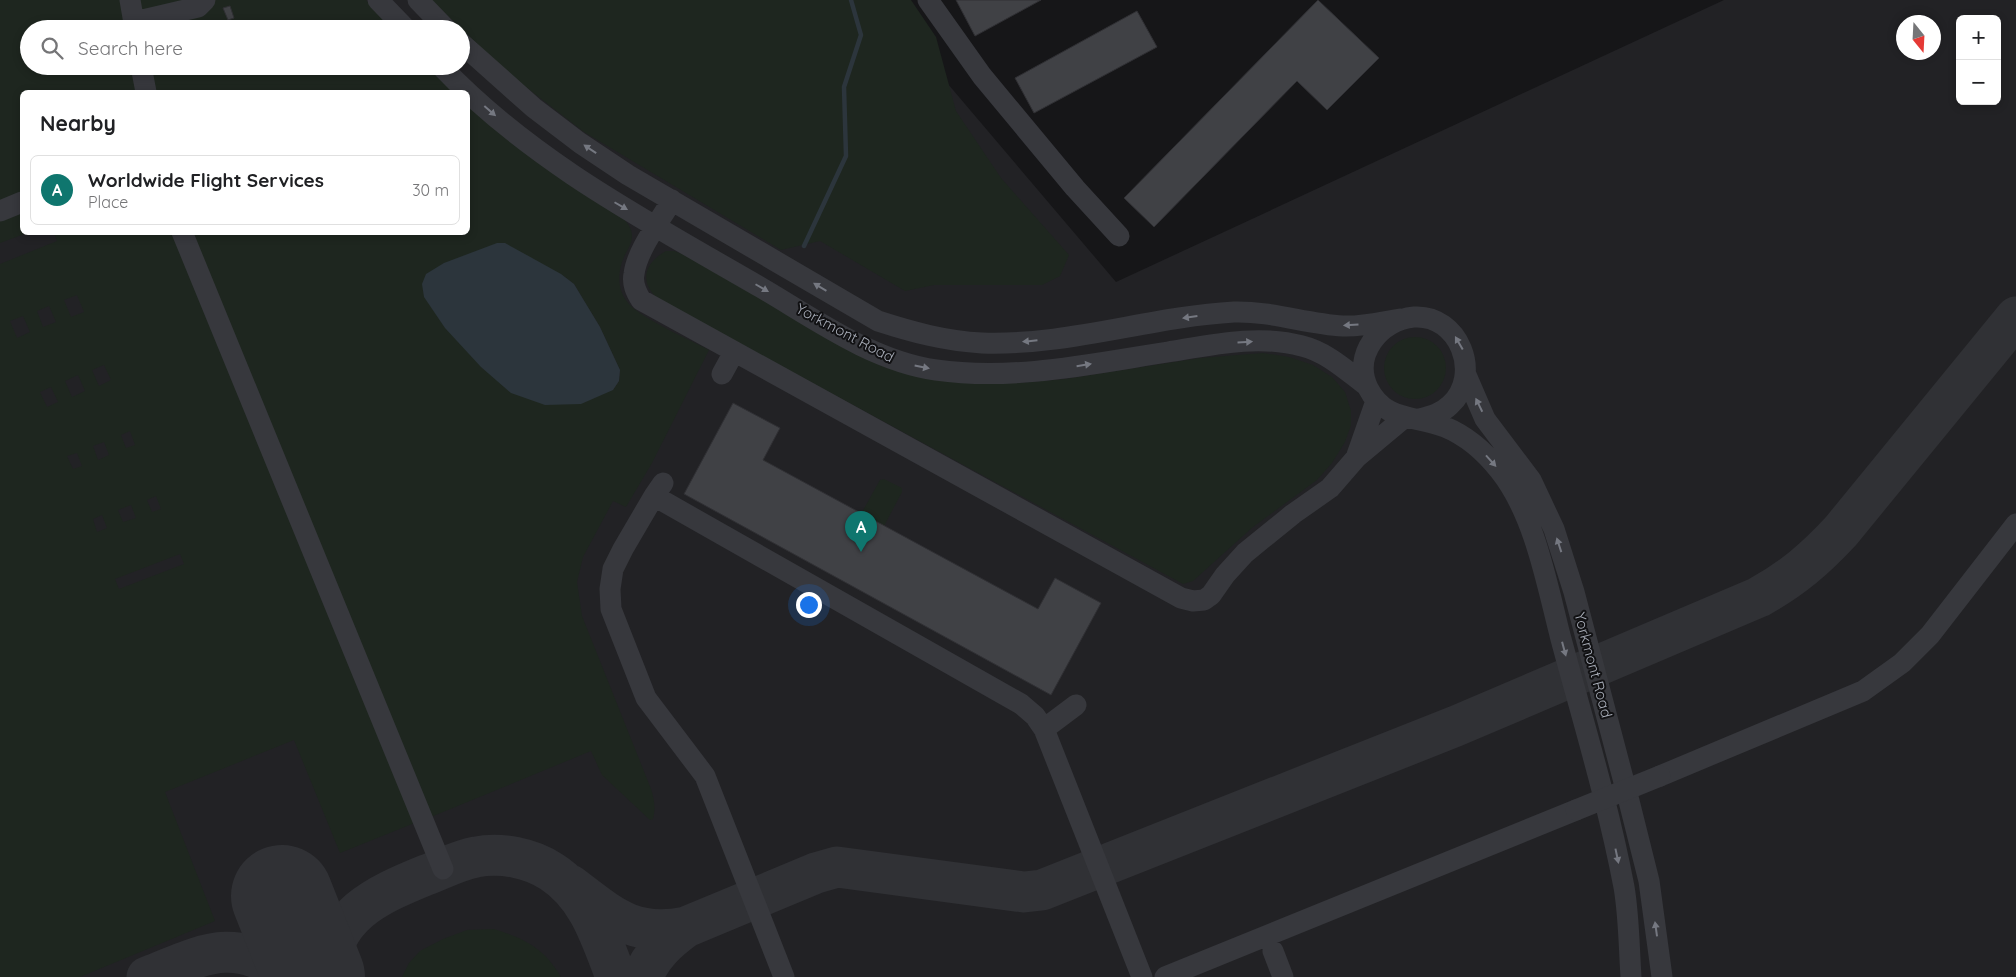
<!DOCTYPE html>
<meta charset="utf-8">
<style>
:root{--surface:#fff;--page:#f6f6f6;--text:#202124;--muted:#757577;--line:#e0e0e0;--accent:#0f766e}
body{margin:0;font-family:Quicksand,sans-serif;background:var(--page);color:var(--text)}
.controls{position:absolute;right:15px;top:15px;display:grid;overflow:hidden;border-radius:8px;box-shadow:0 2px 8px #0003}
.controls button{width:45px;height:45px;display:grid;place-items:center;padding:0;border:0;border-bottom:1px solid var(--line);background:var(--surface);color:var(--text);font:25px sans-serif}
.compass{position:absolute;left:1896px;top:15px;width:45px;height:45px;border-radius:50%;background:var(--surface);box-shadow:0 2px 8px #0003;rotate:162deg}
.you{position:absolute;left:808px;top:604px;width:18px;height:18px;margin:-12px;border:4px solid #fff;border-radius:50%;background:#1a73e8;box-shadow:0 0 0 8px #1a73e833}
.badge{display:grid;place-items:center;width:32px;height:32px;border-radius:50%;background:var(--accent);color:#fff;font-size:16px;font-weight:700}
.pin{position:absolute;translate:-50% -41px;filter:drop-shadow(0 1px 2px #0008)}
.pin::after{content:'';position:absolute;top:26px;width:18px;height:15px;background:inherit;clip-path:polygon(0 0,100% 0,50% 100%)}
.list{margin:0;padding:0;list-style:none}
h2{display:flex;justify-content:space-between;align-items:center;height:65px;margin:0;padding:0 20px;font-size:21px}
h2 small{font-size:16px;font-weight:400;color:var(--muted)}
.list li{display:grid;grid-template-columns:32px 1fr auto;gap:15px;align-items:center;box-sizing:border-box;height:70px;margin:0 10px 10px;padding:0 10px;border:1px solid var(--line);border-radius:8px}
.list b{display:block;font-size:19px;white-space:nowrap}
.list p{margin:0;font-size:16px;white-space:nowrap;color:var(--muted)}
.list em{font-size:16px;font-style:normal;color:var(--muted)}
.icon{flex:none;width:28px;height:28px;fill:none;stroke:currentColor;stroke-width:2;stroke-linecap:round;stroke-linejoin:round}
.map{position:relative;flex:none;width:2016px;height:977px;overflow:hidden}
.search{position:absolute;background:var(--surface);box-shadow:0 2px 8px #0003;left:20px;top:20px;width:450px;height:55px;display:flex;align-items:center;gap:12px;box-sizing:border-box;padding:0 18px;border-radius:28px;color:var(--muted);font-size:19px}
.panel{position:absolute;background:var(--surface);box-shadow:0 2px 8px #0003;left:20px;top:90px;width:450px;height:145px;border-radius:8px}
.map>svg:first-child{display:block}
</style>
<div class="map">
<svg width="2016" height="977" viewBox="0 0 2016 977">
<rect width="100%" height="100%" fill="#161618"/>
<!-- built -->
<path fill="#222225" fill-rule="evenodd" d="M0,0H902L931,64L1116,282L1724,0H2016V977H0ZM1960,19H1997V101H1960ZM1904,22H1934V52H1904ZM29,29H461V66H29ZM22,92H468V232H22Z"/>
<!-- green -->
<path fill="#1e261f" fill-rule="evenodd" d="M0,0H125L130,29H29V66H136L141,92H22V198L0,207Z
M134,0H200L144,16Z
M213,0H366L393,29H142Z
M431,0H911L936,37L956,111L1001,178L1069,255L1060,276L1042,285H934L905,291L820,241L781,250L584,132L509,74Z
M146,66H429L455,92H150Z
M468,104L624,219C628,224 632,229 632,236C632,244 627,250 624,257C617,273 617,291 629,304C641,318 690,340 709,350L652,463L626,507L613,501L583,557L577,582L582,616L651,789C654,799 656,808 653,819L650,820L602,775L591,751L426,819L186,233L468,232ZM561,274L574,284L600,327L620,370L619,381L613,390Z
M22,207V232L27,233L0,243V216Z
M54,233H176L417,822L340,853L294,740L165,792L215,921L80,977H0V264L57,241ZM77,295L84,312L71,317L64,300ZM49,306L56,322L43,327L37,311ZM23,316L30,332L17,338L10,321ZM104,365L111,380L99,386L92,370ZM78,375L85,391L72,397L65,381ZM51,387L58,402L47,407L40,392ZM130,431L135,445L126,448L121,435ZM104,442L109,455L98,460L93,446ZM77,453L82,466L73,469L67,456ZM156,496L161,509L152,512L147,500ZM131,505L136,518L123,522L118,510ZM102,515L107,528L97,532L93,519ZM180,554L184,564L119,589L115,579Z
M666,251H674L682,254L843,345L1019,383L1065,379L1200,358L1263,353L1289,357L1313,365L1332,377L1345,392L1351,411V425L1345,442L1332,463L1317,480L1253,527L1193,581L1183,584L658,299C639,282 644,263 666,251Z
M1384 368a31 31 0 1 1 62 0a31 31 0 1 1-62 0Z
M884,479L902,488V492L884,526L861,514L880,480Z
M494,929C525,939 544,948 561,977H402L409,963L420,951L443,939L467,930Z"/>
<!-- water -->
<path fill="#2c353c" d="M497,243H505L561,274L574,284L600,327L620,370L619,381L613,390L581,404L545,405L511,393L481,367L445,328L424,297L422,284L426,274L444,263Z"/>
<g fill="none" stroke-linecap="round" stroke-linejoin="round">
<!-- stream -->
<path stroke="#2c353c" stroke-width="4.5" d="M804,246L846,156L844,87L861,35L851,0"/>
<!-- taxiway -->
<path stroke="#303135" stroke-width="41" d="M570,885C610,915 632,938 686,927L816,873L837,867L1024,892L1042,890L1456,726L1759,597C1793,578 1815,559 1841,531L2016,317
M147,977C209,952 233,937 292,977
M328,977C329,916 377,895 426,875C442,869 459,860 476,857C501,852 531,858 552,872C589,896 601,938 616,977
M643,977C651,955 667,941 686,927"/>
<!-- runway -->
<path stroke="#303135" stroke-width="102" d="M282,896L314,977"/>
</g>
<!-- building -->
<path fill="#404145" stroke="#303034" d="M956,0H1041L975,36Z
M1318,0L1379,58L1327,110L1297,81L1154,227L1124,198Z
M230,6L234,18L228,20L223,8Z
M1137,11L1157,47L1034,113L1015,78Z
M733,403L780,428L763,460L1038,609L1055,578L1101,603L1051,695L684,494Z"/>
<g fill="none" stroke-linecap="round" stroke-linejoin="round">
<!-- minor -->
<path stroke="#37383d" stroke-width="21" d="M130,0L135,29
M378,0L406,29
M418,0L446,29
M928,0L982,76L1075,188L1119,236
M134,22L198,7L205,0
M461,43L534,108L580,143L628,175L878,321C912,332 945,341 982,343C1067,346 1149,317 1234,312C1272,311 1306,324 1343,326C1362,327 1381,322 1400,319
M141,66L146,92
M441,66C531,161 648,222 760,287C815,319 872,361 936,370C1014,381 1091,364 1168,352C1211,345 1258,334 1302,346C1327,352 1347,371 1367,386
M672,200C660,221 637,250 634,274C632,284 636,292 641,300L1181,598L1193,601L1204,600L1211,595L1225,575L1245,553L1293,514L1330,488L1356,458L1404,418
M0,211L22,202
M182,232L443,869
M722,374L734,352
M1466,375L1485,419L1531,480L1554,529L1574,592L1629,801L1649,881L1662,977
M1420,419C1431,416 1442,413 1450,405C1483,375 1459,314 1414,317C1380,320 1352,355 1368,388C1385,422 1415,415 1445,427C1467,436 1485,452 1500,471C1535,515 1547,585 1561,639C1583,721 1608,803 1624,887C1629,916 1629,947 1631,977
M1357,455L1376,401
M663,483L654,496L1021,704L1035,716L1044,729L1142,977
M654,496L623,549L613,569L610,589L611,609L646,698L705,776L784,977
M1044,729L1076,705
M1660,776L1863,691L1902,663L1930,635L2016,524
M1273,951L1283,977
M1165,977L1576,810"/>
<!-- minor-bridge -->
<path stroke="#37383d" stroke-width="21" d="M1576,810L1660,776"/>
</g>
<!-- one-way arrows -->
<defs><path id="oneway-solid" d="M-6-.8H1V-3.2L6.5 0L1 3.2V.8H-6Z" transform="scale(1.25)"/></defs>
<g fill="#757881">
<use href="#oneway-solid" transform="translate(490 111) rotate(41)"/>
<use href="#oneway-solid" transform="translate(590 149) rotate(-146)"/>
<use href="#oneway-solid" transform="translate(621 206) rotate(30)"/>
<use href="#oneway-solid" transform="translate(820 287) rotate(-149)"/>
<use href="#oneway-solid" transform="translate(762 288) rotate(30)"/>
<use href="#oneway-solid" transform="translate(1190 317) rotate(172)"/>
<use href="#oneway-solid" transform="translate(1351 325) rotate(177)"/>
<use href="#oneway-solid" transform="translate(1030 341) rotate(174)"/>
<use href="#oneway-solid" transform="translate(1245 342) rotate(-3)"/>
<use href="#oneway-solid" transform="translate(1459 343) rotate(-120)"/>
<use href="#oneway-solid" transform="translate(1084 365) rotate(-9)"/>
<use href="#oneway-solid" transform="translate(922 367) rotate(11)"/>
<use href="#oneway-solid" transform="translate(1479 405) rotate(-116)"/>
<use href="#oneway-solid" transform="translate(1491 461) rotate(48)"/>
<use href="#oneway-solid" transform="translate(1559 545) rotate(-108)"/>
<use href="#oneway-solid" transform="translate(1564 649) rotate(75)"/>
<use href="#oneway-solid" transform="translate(1617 856) rotate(78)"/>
<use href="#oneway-solid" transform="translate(1656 929) rotate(-98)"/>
</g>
<g text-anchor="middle" stroke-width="4" stroke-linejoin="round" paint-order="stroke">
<!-- street labels -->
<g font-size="15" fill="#a8adb8" stroke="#111113">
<text transform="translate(845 333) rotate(28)" y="5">Yorkmont Road</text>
<text transform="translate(1593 665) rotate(75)" y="5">Yorkmont Road</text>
</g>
</g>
</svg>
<div class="controls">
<button>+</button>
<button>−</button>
</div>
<svg class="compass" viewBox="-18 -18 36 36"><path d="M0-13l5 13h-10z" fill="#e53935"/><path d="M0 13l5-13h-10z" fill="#757577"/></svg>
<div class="you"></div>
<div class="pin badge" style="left:861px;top:552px">A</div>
<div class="search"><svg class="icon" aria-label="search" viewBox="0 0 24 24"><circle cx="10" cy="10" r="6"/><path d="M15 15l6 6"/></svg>Search here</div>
<section class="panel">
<h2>Nearby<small></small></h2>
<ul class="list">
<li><span class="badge">A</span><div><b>Worldwide Flight Services</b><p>Place</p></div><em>30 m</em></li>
</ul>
</section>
</div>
